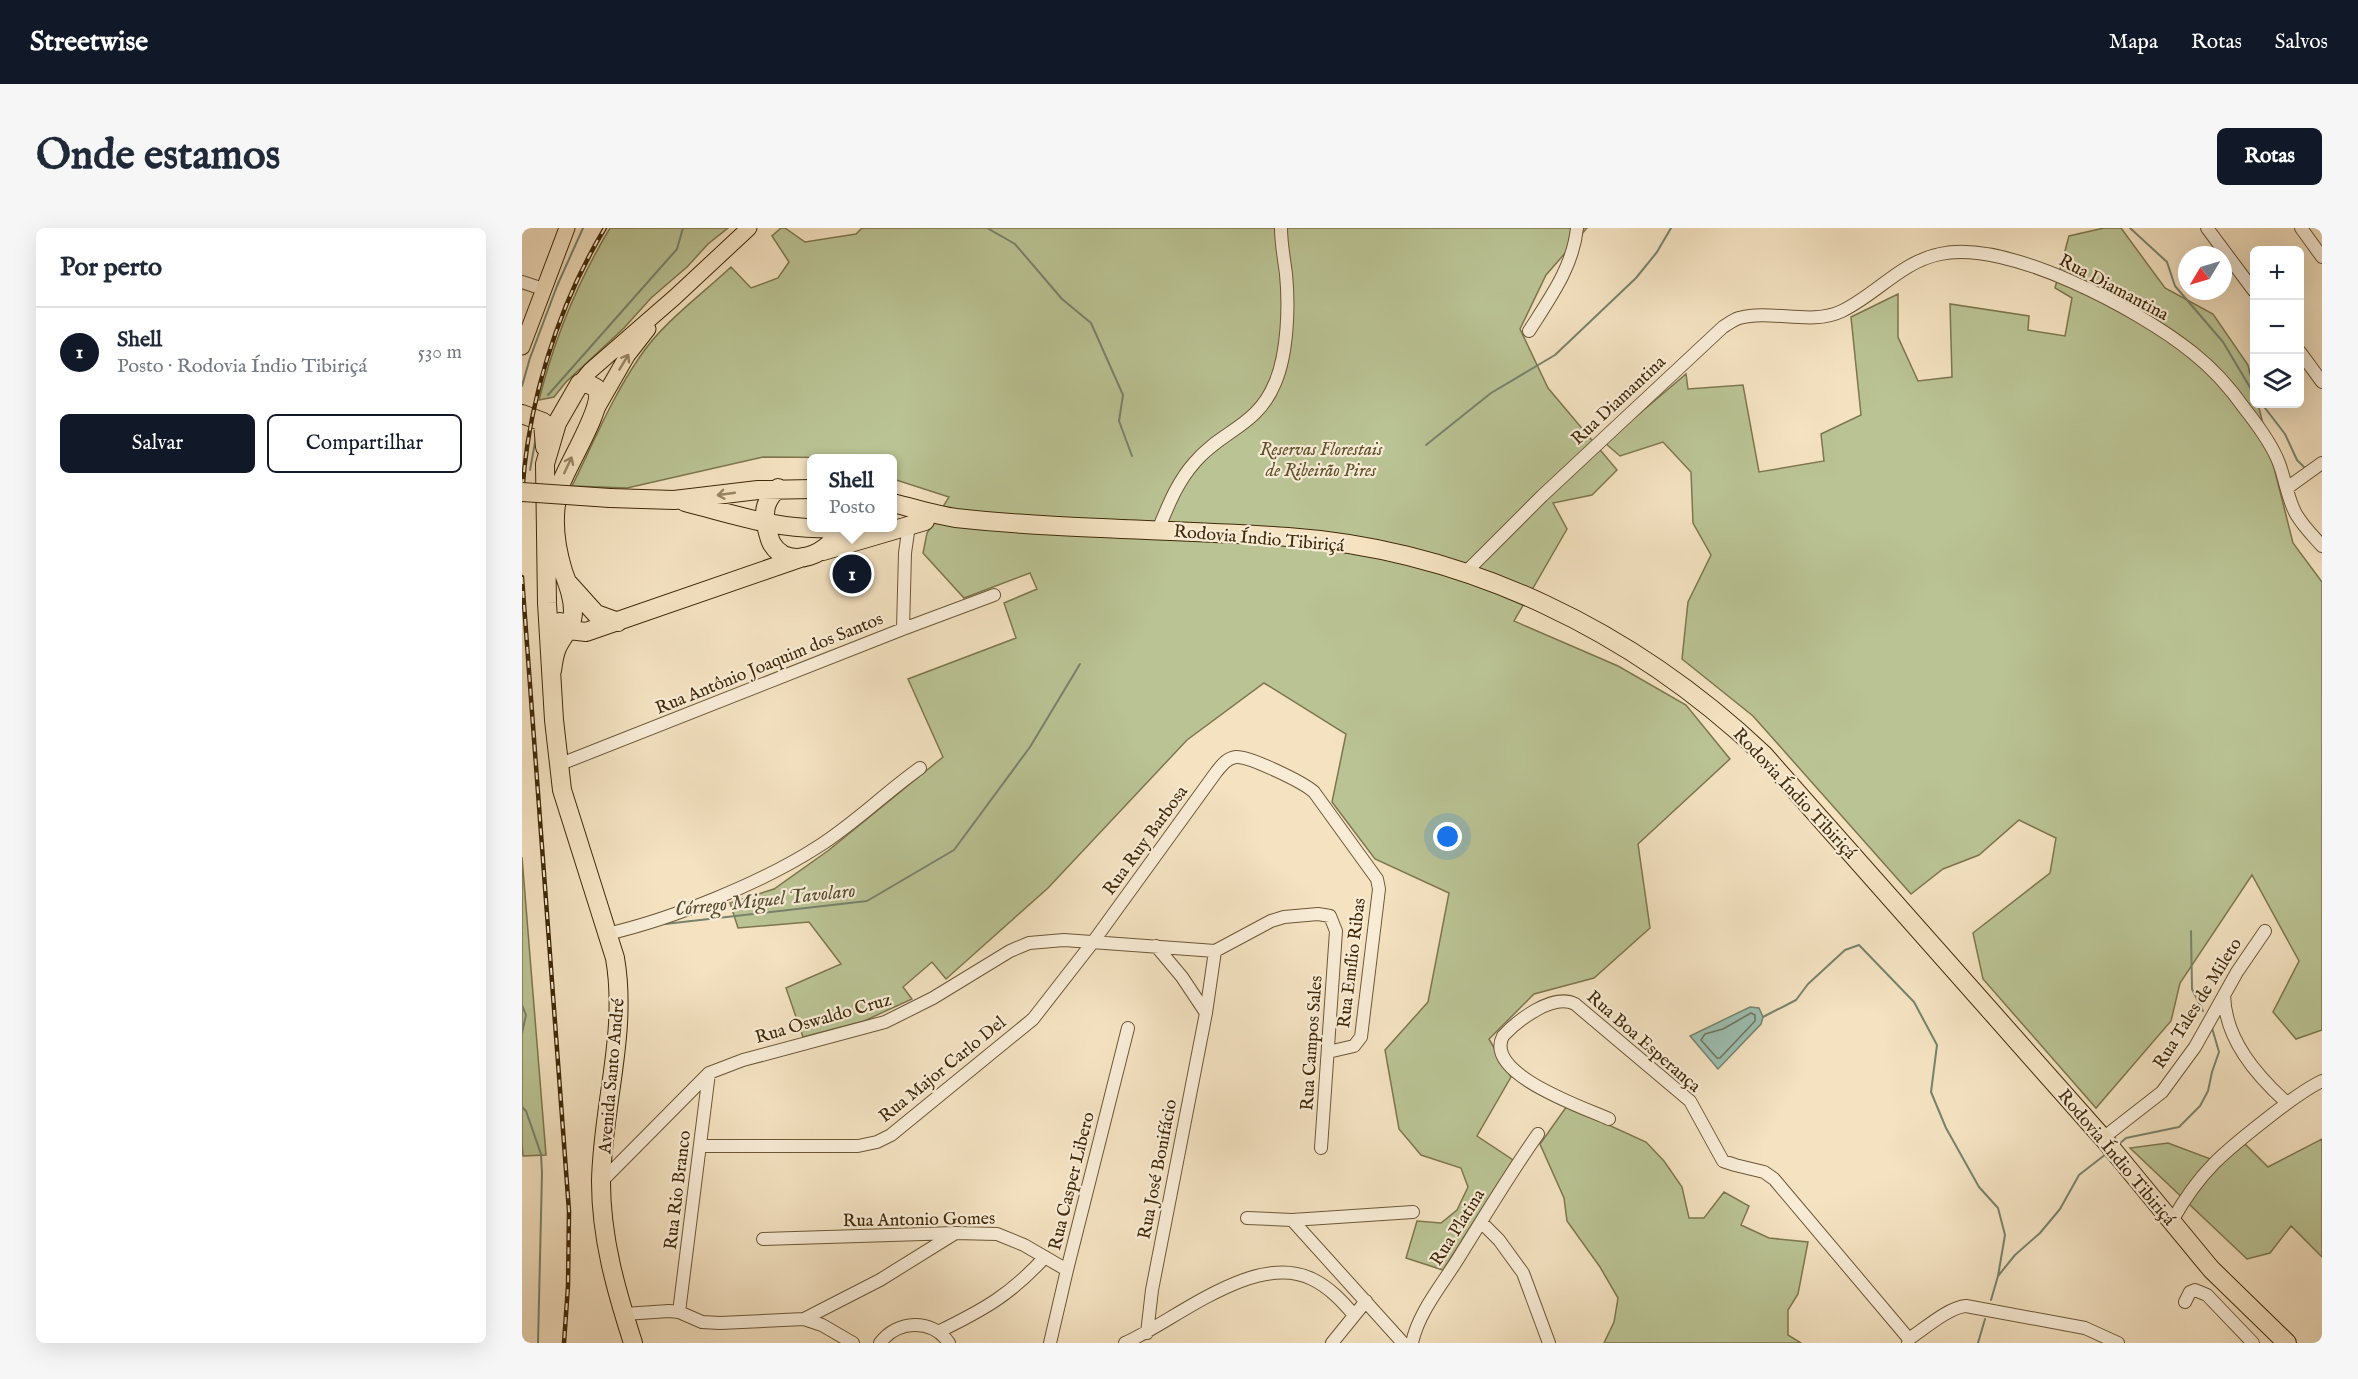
<!DOCTYPE html>
<html lang="pt">
<meta charset="utf-8">
<style>
:root{--surface:#fff;--page:#f6f6f7;--text:#1f2937;--muted:#747a83;--line:#e0e1e3;--accent:#111827}
body{margin:0;font-family:"IM FELL English",serif;background:var(--page);color:var(--text)}
.controls{position:absolute;right:18px;top:18px;display:grid;overflow:hidden;border-radius:9px;box-shadow:0 6px 24px #0002}
.controls button{width:54px;height:54px;display:grid;place-items:center;padding:0;border:0;border-bottom:2px solid var(--line);background:var(--surface);color:var(--text);font:30px sans-serif}
.compass{position:absolute;left:1656px;top:18px;width:54px;height:54px;border-radius:50%;background:var(--surface);box-shadow:0 6px 24px #0002;rotate:232deg}
.you{position:absolute;left:926px;top:609px;width:21px;height:21px;margin:-15px;border:4px solid #fff;border-radius:50%;background:#1a73e8;box-shadow:0 0 0 9px #1a73e833}
.badge{display:grid;place-items:center;width:39px;height:39px;border-radius:50%;background:var(--accent);color:#fff;font-size:20px;font-weight:700}
.pin{position:absolute;translate:-50% -50%;border:3px solid #fff;box-shadow:0 2px 6px #0006}
.popup{position:absolute;left:285px;top:226px;width:90px;height:78px;box-sizing:border-box;display:grid;place-content:center;border-radius:9px;background:var(--surface);filter:drop-shadow(0 2px 4px #0005);font-size:20px;white-space:nowrap;color:var(--muted)}
.popup b{font-size:22px;color:var(--text)}
.popup::after{content:'';position:absolute;left:50%;top:100%;margin-left:-12px;border:12px solid transparent;border-top-color:var(--surface)}
.list{margin:0;padding:0;list-style:none}
h2{display:flex;justify-content:space-between;align-items:center;height:78px;margin:0;padding:0 24px;font-size:26px}
h2 small{font-size:20px;font-weight:400;color:var(--muted)}
.list li{display:grid;grid-template-columns:39px 1fr auto;gap:18px;align-items:center;box-sizing:border-box;height:90px;padding:0 24px;border-top:2px solid var(--line)}
.list b{display:block;font-size:22px;white-space:nowrap}
.list p{margin:0;font-size:20px;white-space:nowrap;color:var(--muted)}
.list em{font-size:20px;font-style:normal;color:var(--muted)}
.actions{display:flex;gap:12px;padding:18px 24px}
.actions a{flex:1;padding:14px 0;border:2px solid var(--accent);border-radius:9px;text-align:center;font-size:21px;color:var(--accent)}
.actions .main{background:var(--accent);color:#fff}
.icon{flex:none;width:33px;height:33px;fill:none;stroke:currentColor;stroke-width:2;stroke-linecap:round;stroke-linejoin:round}
.map{position:relative;flex:none;width:1800px;height:1115px;overflow:hidden;border-radius:9px}
header{display:flex;align-items:center;gap:36px;box-sizing:border-box;height:84px;padding:0 30px;background:var(--accent);color:#fff}
header strong{font-size:28px}
nav{display:flex;gap:33px;margin-inline-start:auto;font-size:21px}
.intro{display:flex;align-items:center;justify-content:space-between;box-sizing:border-box;height:144px;padding:0 36px}
h1{margin:0;font-size:42px}
.button{padding:15px 27px;border-radius:9px;background:var(--accent);color:#fff;font-size:21px;font-weight:700}
main{display:flex;gap:36px;padding:0 36px}
aside{flex:1;background:var(--surface);border-radius:9px;box-shadow:0 6px 24px #0002}
.map>svg:first-child{display:block}
</style>
<header>
<strong>Streetwise</strong>
<nav><a>Mapa</a><a>Rotas</a><a>Salvos</a></nav>
</header>
<div class="intro"><h1>Onde estamos</h1><a class="button">Rotas</a></div>
<main>
<aside>
<h2>Por perto<small></small></h2>
<ul class="list">
<li><span class="badge">1</span><div><b>Shell</b><p>Posto · Rodovia Índio Tibiriçá</p></div><em>530 m</em></li>
</ul>
<div class="actions"><a class="main">Salvar</a><a>Compartilhar</a></div>
</aside>
<div class="map">
<svg width="1800" height="1115" viewBox="0 0 1800 1115">
<rect width="100%" height="100%" fill="#f4e2c1"/>
<filter id="stains"><feTurbulence type="fractalNoise" baseFrequency=".00333" numOctaves="4"/><feColorMatrix values="0 0 0 0 .2 0 0 0 0 .09 0 0 0 0 .02 0 0 0 .5 -.17"/></filter>
<radialGradient id="worn" r=".72"><stop offset=".6" stop-color="#630" stop-opacity="0"/><stop offset="1" stop-color="#630" stop-opacity=".3"/></radialGradient>
<!-- green -->
<path fill="#bac394" stroke="#7d764e" stroke-width="1.5" d="M88,0H206L186,16L165,39L129,70L102,100L44,154L32,169L17,172C32,112 56,53 88,0Z
M259,0H263L283,14L334,6L340,0H1065L1024,47L998,101L1026,160L1095,242L1070,267L1031,275L1045,301L992,393L1096,438L1164,477L1208,531L1116,616L1128,700L1072,750L1012,766L967,811L989,849L955,908L991,932L921,1042L884,1030L895,993L919,995L935,982L946,959L939,940L899,927L877,901L863,822L906,774L927,665L853,631L810,574L824,506L742,455L665,512L526,660L424,751L410,734L381,759L390,771L342,793L281,809L264,760L319,736L287,694L216,700L208,675L252,661L307,622L421,529L386,451L494,410L482,375L515,361L508,345L442,370L401,325L405,305L427,269L371,251L370,230L241,229L105,260L50,258C71,216 90,169 117,130C139,96 179,67 209,39L229,60L256,50L267,34L250,8Z
M1582,0H1599L1643,60L1691,86L1726,137L1732,163V176H1736L1771,315L1800,354V802L1774,811L1751,784L1777,733L1730,647L1658,755L1649,793L1574,880L1461,751L1451,705L1528,645L1534,610L1497,592L1457,627L1421,641L1389,666L1231,488L1160,431L1166,374L1189,327L1171,295L1169,244L1141,214L1098,228L1083,215L1164,146L1166,161L1221,157L1237,244L1302,233L1299,206L1339,187L1329,89L1376,66V109L1396,153L1430,149L1428,76L1507,88L1506,102L1543,108L1550,70L1533,60L1547,8Z
M0,629L24,927L1,928L0,916Z
M1045,878L1124,914L1142,933L1160,959L1167,990H1182L1202,964L1227,978L1219,997L1247,1010L1286,1014L1276,1066L1266,1082V1107L1279,1115H1082L1092,1094L1096,1070L1078,1039L1045,993L1042,970L1018,916Z
M1800,911V1029L1769,998L1748,1025L1725,1031L1608,920L1646,915L1699,935L1723,916L1746,939Z"/>
<!-- water -->
<path fill="#9cbeb1" stroke="#77826d" stroke-width="1.5" d="M1228,779L1237,780L1241,789L1239,796L1196,841L1168,808Z"/>
<g fill="none" stroke-linecap="round" stroke-linejoin="round">
<!-- shore -->
<path stroke="#6e745c" stroke-width="1.5" d="M1229,785L1233,787V793L1198,830H1195L1179,812L1183,806L1201,801Z"/>
<!-- stream -->
<path stroke="#77826d" stroke-width="2" d="M465,0L493,16L540,71L569,95L601,167L597,193L610,228
M1608,0L1645,34L1653,58L1701,114L1732,166
M0,158L8,130L35,58L61,0
M26,167L155,21L161,0
M1740,176L1763,206L1775,232L1782,239
M904,217L969,165L1033,127L1114,50L1135,24L1149,0
M8,242L14,209
M143,696L345,673L432,622L508,519L558,436
M1669,703L1670,761L1681,783
M0,777L4,787L0,805
M1241,789L1274,772L1286,756L1323,722L1337,717L1392,774L1415,817L1409,864L1424,900L1457,959L1476,980L1483,1007L1476,1048
M0,879L4,883L19,926L20,945L16,1115
M1596,917L1604,910L1657,899L1678,878L1686,863L1690,844L1697,824L1690,800
M1469,1072L1476,1048L1493,1027L1518,1005L1538,981L1557,947L1584,926
M1456,1115L1463,1091"/>
<!-- minor casing -->
<g stroke="#6d5736" stroke-width="14">
<path id="minor" d="M1685,0L1732,63
M1779,0L1800,29
M0,54L21,61
M1007,103C1028,70 1051,39 1055,0
M1778,124L1800,154
M1765,260L1800,235
M636,302C646,278 655,254 673,234C700,202 735,199 753,155C766,125 767,77 764,46C762,30 759,16 759,0
M943,345L1020,268L1201,99C1206,96 1211,92 1217,90C1250,81 1289,98 1320,83C1355,66 1379,34 1418,26C1486,11 1618,82 1671,125C1690,140 1709,161 1723,181C1734,195 1751,219 1757,235C1763,251 1766,272 1774,286C1781,298 1791,308 1800,318
M381,401L383,325L387,297
M36,537L381,401L472,367
M85,706C150,691 240,655 297,618C333,595 363,565 398,540
M634,718L660,749L684,785
M1702,767C1703,811 1734,847 1765,875
M1087,891C1063,880 961,846 981,808C996,792 1031,765 1053,776L1168,873L1201,933L1213,937L1242,944L1252,951L1387,1111
M1581,910L1640,864L1673,819L1715,744L1743,703
M180,918H336L355,914L369,907L511,791L571,714L695,543C700,537 705,530 714,529C727,528 781,554 792,564L855,651L857,661L839,809L832,818L806,824
M79,954L187,845L221,832L363,794L411,770L488,723L507,715L542,712L693,723L749,693L762,689L796,686L808,688L814,703L799,920
M725,990L770,992L891,984
M770,992L881,1115
M1650,993C1678,943 1702,924 1747,889C1764,876 1781,862 1800,853
M959,994L977,1012L1001,1045L1027,1115
M241,1011L433,1005L475,1006L502,1017L545,1042
M1663,1074L1668,1064L1673,1062L1685,1067L1731,1115
M157,1084L187,845
M102,1086L147,1083L157,1084L180,1094L198,1095L282,1091L300,1097L331,1115
M282,1091L358,1052L432,1006
M416,1104C463,1081 488,1067 523,1029
M625,1105L630,1062L684,785L693,723
M358,1115C375,1092 410,1090 427,1115
M528,1115L545,1042L606,800
M603,1115C654,1092 733,1023 790,1051C807,1059 820,1073 832,1087
M810,1115L844,1073
M890,1115C896,1086 918,1059 934,1034C961,991 987,947 1016,906
M1386,1115L1387,1111C1402,1101 1427,1079 1444,1078L1563,1100L1596,1115"/>
</g>
<!-- major casing -->
<g stroke="#402908" stroke-width="17">
<path id="major" d="M0,119L45,0
M58,155L68,143L153,69L227,0
M74,182L105,128L126,101"/>
</g>
<!-- highway casing -->
<g stroke="#402908" stroke-width="20">
<path id="highway" d="M0,186L21,194L23,219
M256,260C244,272 241,281 244,298C246,303 247,311 250,316C267,344 310,325 318,300
M88,270L152,272L236,262L290,261
M163,274C211,286 255,302 305,300
M370,275C392,280 413,287 434,290C544,302 656,301 766,309C946,322 1111,403 1241,526L1581,910L1689,1041L1765,1115
M301,323L403,293
M47,356L74,386L96,394
M38,394L47,402L64,404L281,329
M30,443C31,435 32,427 35,420C41,406 51,400 51,383C51,369 46,357 41,343C33,317 30,287 37,261C43,239 85,177 74,160L63,154L58,155L35,195L23,236L25,375L32,492L40,562L93,730C106,805 80,879 79,954C79,1010 94,1062 111,1115"/>
</g>
<!-- minor -->
<use href="#minor" stroke="#f8ecd7" stroke-width="12"/>
<!-- major -->
<use href="#major" stroke="#f4e2c1" stroke-width="15"/>
<!-- highway -->
<use href="#highway" stroke="#f4e2c1" stroke-width="18"/>
<!-- rail casing -->
<g stroke="#402908" stroke-width="4.5">
<path id="rail" d="M0,272C4,180 35,79 83,0
M0,349L47,983L46,1058L42,1115"/>
</g>
<!-- rail -->
<use href="#rail" stroke="#f8ecd7" stroke-width="2" stroke-dasharray="7" stroke-linecap="butt"/>
<!-- highway-bridge casing -->
<g stroke="#402908" stroke-width="20" stroke-linecap="butt">
<path id="highway-bridge" d="M0,264L88,270"/>
</g>
<!-- highway-bridge -->
<use href="#highway-bridge" stroke="#f4e2c1" stroke-width="18"/>
</g>
<!-- one-way arrows -->
<defs><path id="oneway-shaft" d="M-6 0H5M1.5-3L5.5 0L1.5 3" fill="none" stroke-width="1.6" stroke-linecap="round" stroke-linejoin="round" transform="scale(1.5)"/></defs>
<g stroke="#9a8664">
<use href="#oneway-shaft" transform="translate(102 134) rotate(-59)"/>
<use href="#oneway-shaft" transform="translate(46 237) rotate(-65)"/>
<use href="#oneway-shaft" transform="translate(204 266) rotate(172)"/>
</g>
<g text-anchor="middle" stroke-width="4.5" stroke-linejoin="round" paint-order="stroke">
<!-- street labels -->
<g font-size="18" fill="#402908" stroke="#f8ecd7">
<text transform="translate(1592 59) rotate(28)" y="6">Rua Diamantina</text>
<text transform="translate(1096 172) rotate(-43)" y="6">Rua Diamantina</text>
<text transform="translate(737 310) rotate(5)" y="6">Rodovia Índio Tibiriçá</text>
<text transform="translate(247 435) rotate(-22)" y="6">Rua Antônio Joaquim dos Santos</text>
<text transform="translate(1273 565) rotate(47)" y="6">Rodovia Índio Tibiriçá</text>
<text transform="translate(623 612) rotate(-54)" y="6">Rua Ruy Barbosa</text>
<text transform="translate(829 735) rotate(-83)" y="6">Rua Emílio Ribas</text>
<text transform="translate(1675 775) rotate(-58)" y="6">Rua Tales de Mileto</text>
<text transform="translate(301 790) rotate(-16)" y="6">Rua Oswaldo Cruz</text>
<text transform="translate(1122 813) rotate(41)" y="6">Rua Boa Esperança</text>
<text transform="translate(789 815) rotate(-86)" y="6">Rua Campos Sales</text>
<text transform="translate(420 841) rotate(-39)" y="6">Rua Major Carlo Del</text>
<text transform="translate(89 848) rotate(-85)" y="6">Avenida Santo André</text>
<text transform="translate(1595 929) rotate(50)" y="6">Rodovia Índio Tibiriçá</text>
<text transform="translate(635 941) rotate(-79)" y="6">Rua José Bonifácio</text>
<text transform="translate(549 953) rotate(-76)" y="6">Rua Casper Libero</text>
<text transform="translate(155 962) rotate(-83)" y="6">Rua Rio Branco</text>
<text transform="translate(397 991) rotate(-1)" y="6">Rua Antonio Gomes</text>
<text transform="translate(935 999) rotate(-58)" y="6">Rua Platina</text>
</g>
<!-- park labels -->
<g font-size="18" font-style="italic" fill="#5e502b" stroke="#f8ecd7">
<text x="799" y="227">Reservas Florestais<tspan x="799" dy="21">de Ribeirão Pires</tspan></text>
</g>
<!-- water labels -->
<g font-size="20" font-style="italic" fill="#574e32" stroke="#f8ecd7">
<text transform="translate(243 671) rotate(-6)" y="7">Córrego Miguel Tavolaro</text>
</g>
</g>
<rect width="100%" height="100%" filter="url(#stains)"/>
<rect width="100%" height="100%" fill="url(#worn)"/>
</svg>
<div class="controls">
<button>+</button>
<button>−</button>
<button><svg class="icon" aria-label="layers" viewBox="0 0 24 24"><path d="M12 4l9 5-9 5-9-5zM3 14l9 5 9-5"/></svg></button>
</div>
<svg class="compass" viewBox="-18 -18 36 36"><path d="M0-13l5 13h-10z" fill="#e53935"/><path d="M0 13l5-13h-10z" fill="#747a83"/></svg>
<div class="you"></div>
<div class="pin badge" style="left:330px;top:346px">1</div>
<div class="popup"><b>Shell</b>Posto</div>
</div>
</main>
